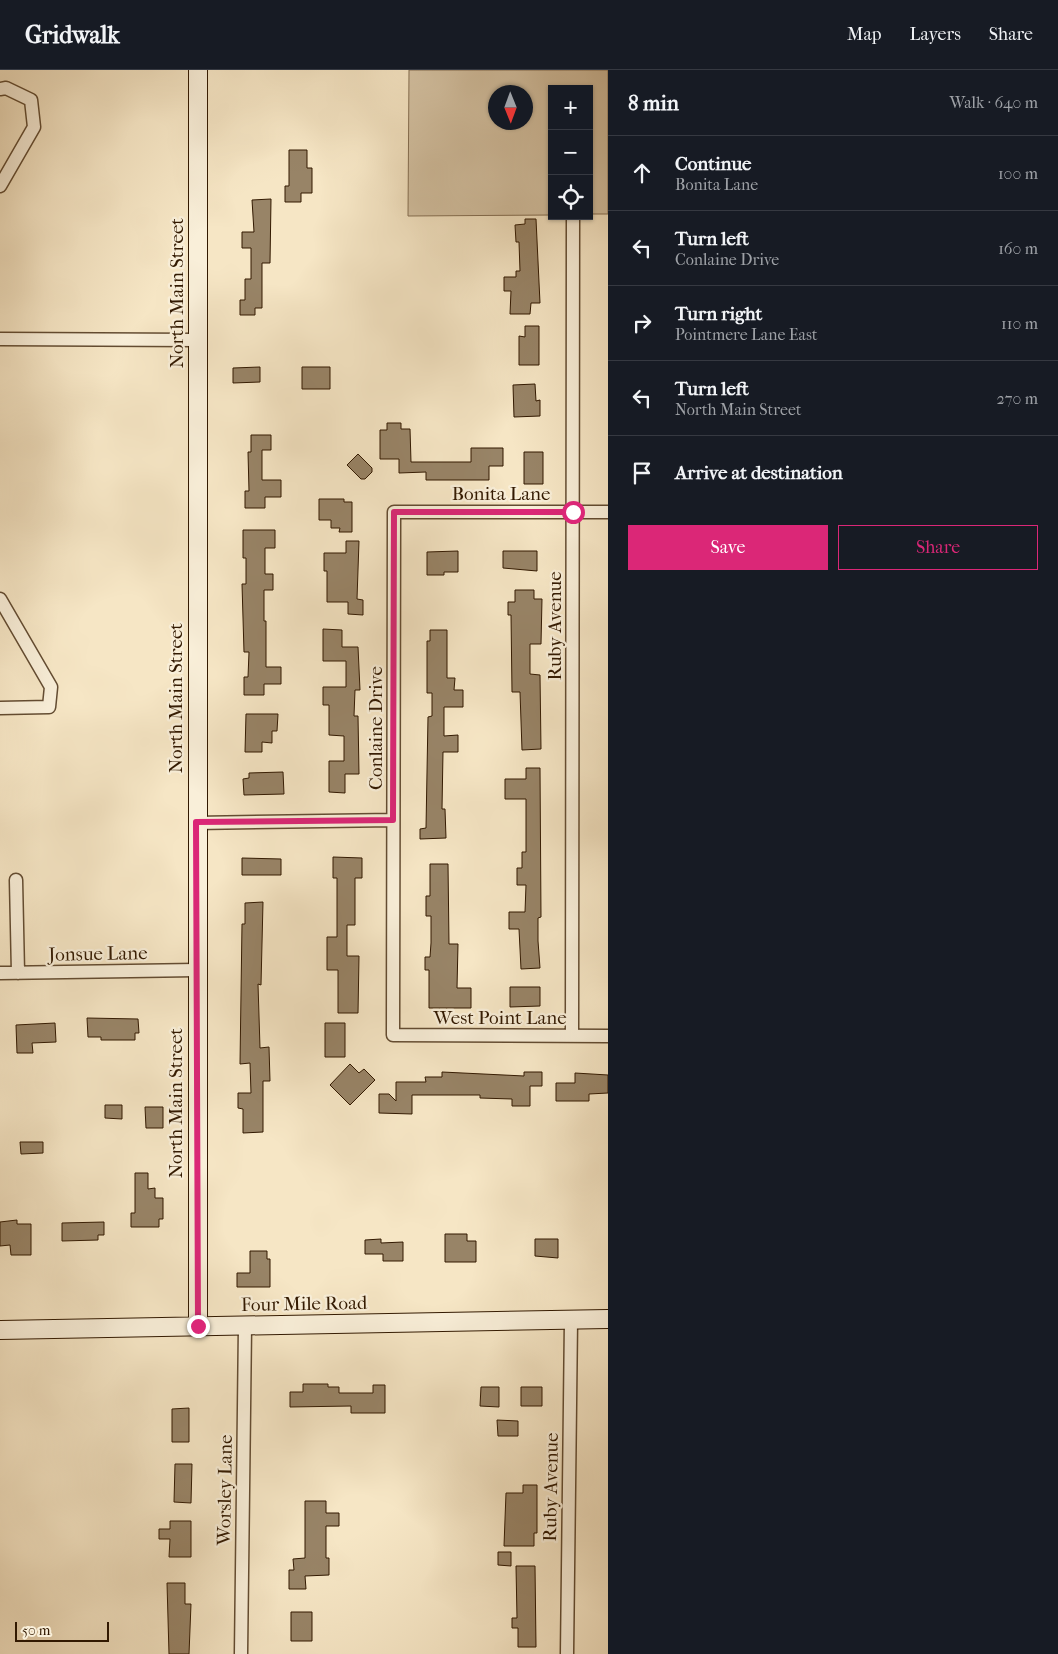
<!DOCTYPE html>
<meta charset="utf-8">
<style>
:root{--surface:#171b24;--page:#242831;--text:#f1f3f6;--muted:#9ea1a6;--line:#363941;--accent:#db2777}
body{margin:0;font-family:"IM FELL French Canon",serif;background:var(--page);color:var(--text)}
.controls{position:absolute;right:15px;top:15px;display:grid;overflow:hidden;border-radius:0px;box-shadow:0 1px 4px #0004}
.controls button{width:45px;height:45px;display:grid;place-items:center;padding:0;border:0;border-bottom:1px solid var(--line);background:var(--surface);color:var(--text);font:25px sans-serif}
.compass{position:absolute;left:488px;top:15px;width:45px;height:45px;border-radius:50%;background:var(--surface);box-shadow:0 1px 4px #0004;rotate:179deg}
.scale{position:absolute;left:15px;bottom:12px;width:94px;box-sizing:border-box;padding-left:5px;border:2px solid #321901;border-top:0;font-size:14px;line-height:18px;white-space:nowrap;color:#321901;-webkit-text-stroke:4px #f9efd9;paint-order:stroke}
.stop{position:absolute;width:15px;height:15px;margin:-11px;border:4px solid #db2777;border-radius:50%;background:#fff}
.stop.end{background:#db2777;border-color:#fff;box-shadow:0 1px 5px #0008}
.list{margin:0;padding:0;list-style:none}
h2{display:flex;justify-content:space-between;align-items:center;height:65px;margin:0;padding:0 20px;font-size:21px}
h2 small{font-size:16px;font-weight:400;color:var(--muted)}
.list li{display:grid;grid-template-columns:32px 1fr auto;gap:15px;align-items:center;box-sizing:border-box;height:75px;padding:0 20px;border-top:1px solid var(--line)}
.list b{display:block;font-size:19px;white-space:nowrap}
.list p{margin:0;font-size:16px;white-space:nowrap;color:var(--muted)}
.list em{font-size:16px;font-style:normal;color:var(--muted)}
.actions{display:flex;gap:10px;padding:15px 20px}
.actions a{flex:1;padding:11px 0;border:1px solid var(--accent);border-radius:0px;text-align:center;font-size:18px;color:var(--accent)}
.actions .main{background:var(--accent);color:#fff}
.icon{flex:none;width:28px;height:28px;fill:none;stroke:currentColor;stroke-width:2;stroke-linecap:round;stroke-linejoin:round}
.map{position:relative;flex:none;width:608px;height:1584px;overflow:hidden}
header{display:flex;align-items:center;gap:30px;box-sizing:border-box;height:70px;padding:0 25px;background:var(--surface);border-bottom:1px solid var(--line)}
header strong{font-size:24px}
nav{display:flex;gap:28px;margin-inline-start:auto;font-size:18px}
main{display:flex}
aside{flex:1;background:var(--surface)}
.map>svg:first-child{display:block}
</style>
<header>
<strong>Gridwalk</strong>
<nav><a>Map</a><a>Layers</a><a>Share</a></nav>
</header>
<main>
<div class="map">
<svg width="608" height="1584" viewBox="0 0 608 1584">
<rect width="100%" height="100%" fill="#f6e6c5"/>
<filter id="stains"><feTurbulence type="fractalNoise" baseFrequency=".004" numOctaves="4"/><feColorMatrix values="0 0 0 0 .2 0 0 0 0 .09 0 0 0 0 .02 0 0 0 .5 -.17"/></filter>
<radialGradient id="worn" r=".72"><stop offset=".6" stop-color="#630" stop-opacity="0"/><stop offset="1" stop-color="#630" stop-opacity=".3"/></radialGradient>
<!-- green -->
<path fill="#d5c3a4" stroke="#846e52" fill-rule="evenodd" d="M409,0H608V144H589V19H552V145L408,146ZM496,22H526V52H496Z"/>
<!-- building -->
<path fill="#988467" stroke="#321901" d="M289,80H307V98H312V123H301V132H285V116H289Z
M271,129L270,193H262V238H255V245H240V230H245V209H251V178H242V162H254L252,130Z
M525,149H536L540,233H531L530,244H510L511,221H504V207H516V201H520L519,172H516L515,155L525,154Z
M525,256H539V295H519V266L525,267Z
M260,297V312L233,313V298Z
M302,297H330V319H302Z
M535,314L536,331L540,330V346L514,347L513,315Z
M387,353H401V359H410L411,392H471V378H503V396H489V410H426V402L399,403V389H380V360H387Z
M251,365H271V380H262V410H281V427H265V438H245V421H249L248,382H251Z
M524,382H543V414H524Z
M358,384L372,398V402L365,409H361L347,395Z
M319,429H344V432H352V462H339L340,458H331V450H319Z
M243,460H275V478H265V504H273V520H264V551H266V597H281V614H264V625H244V607H248L249,582H244L242,514H246V488H243Z
M346,471H359L357,529L363,530V545L348,544V532H327V501H324V483H346Z
M458,481V502H444V505H427V482Z
M503,481H537V501L503,498Z
M515,520H534V529H542L541,574H530V604L540,605L541,679L522,680L520,622H512L511,545H508V532H515Z
M323,559L342,560V577H358L360,620H355L354,646H358L359,704H345V723L329,722V691H344V666L329,665V635H323V617H346V591H323Z
M430,560H447V608H455L454,620H463V637H444V666L458,665V682H443L442,739H445L446,768L420,769V759L426,758L428,647L432,646V623H427V571H430Z
M246,644H278L277,661H272V673L262,672V682H245Z
M526,698H540L541,847L538,848V871L540,898L521,899L519,859H509V842H525L526,815H517V798H522V782H526V729H505V709H526Z
M283,702L284,724L244,725L243,709L249,708V703Z
M333,787L362,788V808H355V855H347V886H359L358,943H338V900H327V867H337V808H333Z
M242,788L281,789V805H242Z
M430,794H448L449,874H458L457,918H471V938H429V900H425V887H430L431,873V846H426V826H430Z
M263,832L261,915L258,914L260,978L269,977L270,1011H263V1062L243,1063V1039L238,1038V1023H251L250,993L240,994L242,854H245V833Z
M510,917H540V936L510,937Z
M87,948L138,949L139,963H135V970H101V967H88Z
M55,953L56,972L32,973L33,983H17L16,955Z
M325,953H345V987H325Z
M350,994L359,1003L364,999L375,1010L350,1035L330,1015Z
M442,1002L524,1006V1002H542V1016H530V1036H512V1029L480,1028V1025H412V1044L379,1043V1024H389L396,1031V1012H426L425,1007H442Z
M575,1003L608,1005V1023L589,1024V1031H556V1013H575Z
M105,1035H122V1049L105,1048Z
M145,1037H163V1058H146Z
M20,1072H43V1083L21,1084Z
M135,1103H148V1119L155,1118V1128H163V1149H159V1157H131V1143H135Z
M17,1150V1154H31V1185H11L10,1175L0,1176V1152Z
M104,1152V1165H98V1170L62,1171V1153Z
M445,1164H467V1171H476V1192H445Z
M381,1169V1173L403,1172V1191H383V1184H365V1170Z
M535,1169H558V1188L535,1186Z
M250,1181H267V1189H270V1217H237V1203H250Z
M303,1314H328V1317H339V1323H373V1315H385V1343H351V1336L290,1337V1322H303Z
M481,1317H499V1337L480,1336Z
M521,1317H542V1336H521Z
M189,1338V1372H172V1339Z
M497,1350L518,1351V1366H498Z
M175,1394H192L191,1433L174,1432Z
M523,1415H537V1463H534V1476H504L506,1423H523Z
M305,1431H326V1443H339V1456H326V1488H329V1505L305,1506L306,1519H289V1500H294L293,1489L305,1488Z
M170,1451H191V1487H169L170,1469H159V1459H170Z
M498,1482H511V1496L498,1495Z
M516,1496H535L536,1577H518V1558H512V1548H517Z
M167,1513H185V1534H191L189,1584H169Z
M291,1542H312V1571H291Z"/>
<g fill="none" stroke-linecap="round" stroke-linejoin="round">
<!-- street casing -->
<g stroke="#634c32" stroke-width="15">
<path id="street" d="M0,19L6,18L31,30L34,57L0,116
M0,269L197,270
M608,442H394L393,965L608,966
M0,529L51,617L49,637L0,638
M196,753L393,750
M16,810L18,903
M0,903L196,900
M572,965L573,146
M241,1584L245,1256
M567,1584L571,1250"/>
</g>
<!-- secondary casing -->
<g stroke="#321901" stroke-width="20">
<path id="secondary" d="M198,0V1256
M0,1260L608,1249"/>
</g>
<!-- street -->
<use href="#street" stroke="#f9efd9" stroke-width="12"/>
<!-- secondary -->
<use href="#secondary" stroke="#f9efd9" stroke-width="18"/>
</g>
<g fill="none" stroke-linecap="round" stroke-linejoin="round">
<!-- route -->
<path stroke="#db2777" stroke-width="6" d="M198,1256L196,752L393,750L394,442H573"/>
</g>
<g text-anchor="middle" stroke-width="4.5" stroke-linejoin="round" paint-order="stroke">
<!-- street labels -->
<g font-size="19" fill="#321901" stroke="#f9efd9">
<text transform="translate(176 223) rotate(-90)" y="7">North Main Street</text>
<text x="501" y="430">Bonita Lane</text>
<text transform="translate(554 556) rotate(-90)" y="7">Ruby Avenue</text>
<text transform="translate(175 628) rotate(-90)" y="7">North Main Street</text>
<text transform="translate(375 658) rotate(-90)" y="7">Conlaine Drive</text>
<text transform="translate(98 883) rotate(-1)" y="7">Jonsue Lane</text>
<text x="500" y="954">West Point Lane</text>
<text transform="translate(175 1033) rotate(-90)" y="7">North Main Street</text>
<text transform="translate(304 1233) rotate(-1)" y="7">Four Mile Road</text>
<text transform="translate(550 1417) rotate(-89)" y="7">Ruby Avenue</text>
<text transform="translate(224 1420) rotate(-89)" y="7">Worsley Lane</text>
</g>
</g>
<rect width="100%" height="100%" filter="url(#stains)"/>
<rect width="100%" height="100%" fill="url(#worn)"/>
</svg>
<div class="controls">
<button>+</button>
<button>−</button>
<button><svg class="icon" aria-label="locate" viewBox="0 0 24 24"><circle cx="12" cy="12" r="6"/><path d="M12 2v4M12 18v4M2 12h4M18 12h4"/></svg></button>
</div>
<svg class="compass" viewBox="-18 -18 36 36"><path d="M0-13l5 13h-10z" fill="#e53935"/><path d="M0 13l5-13h-10z" fill="#9ea1a6"/></svg>
<div class="scale">50 m</div>
<div class="stop" style="left:573px;top:442px"></div>
<div class="stop end" style="left:198px;top:1256px"></div>
</div>
<aside>
<h2>8 min<small>Walk · 640 m</small></h2>
<ul class="list">
<li><svg class="icon" aria-label="ahead" viewBox="0 0 24 24"><path d="M12 20V5M6 11l6-6 6 6"/></svg><div><b>Continue</b><p>Bonita Lane</p></div><em>100 m</em></li>
<li><svg class="icon" aria-label="left" viewBox="0 0 24 24"><path d="M17 20v-9H6M10 6l-5 5 5 5"/></svg><div><b>Turn left</b><p>Conlaine Drive</p></div><em>160 m</em></li>
<li><svg class="icon" aria-label="right" viewBox="0 0 24 24"><path d="M7 20v-9h11M14 6l5 5-5 5"/></svg><div><b>Turn right</b><p>Pointmere Lane East</p></div><em>110 m</em></li>
<li><svg class="icon" aria-label="left" viewBox="0 0 24 24"><path d="M17 20v-9H6M10 6l-5 5 5 5"/></svg><div><b>Turn left</b><p>North Main Street</p></div><em>270 m</em></li>
<li><svg class="icon" aria-label="arrive" viewBox="0 0 24 24"><path d="M6 21V4h12l-3 4 3 4H6"/></svg><div><b>Arrive at destination</b></div></li>
</ul>
<div class="actions"><a class="main">Save</a><a>Share</a></div>
</aside>
</main>
